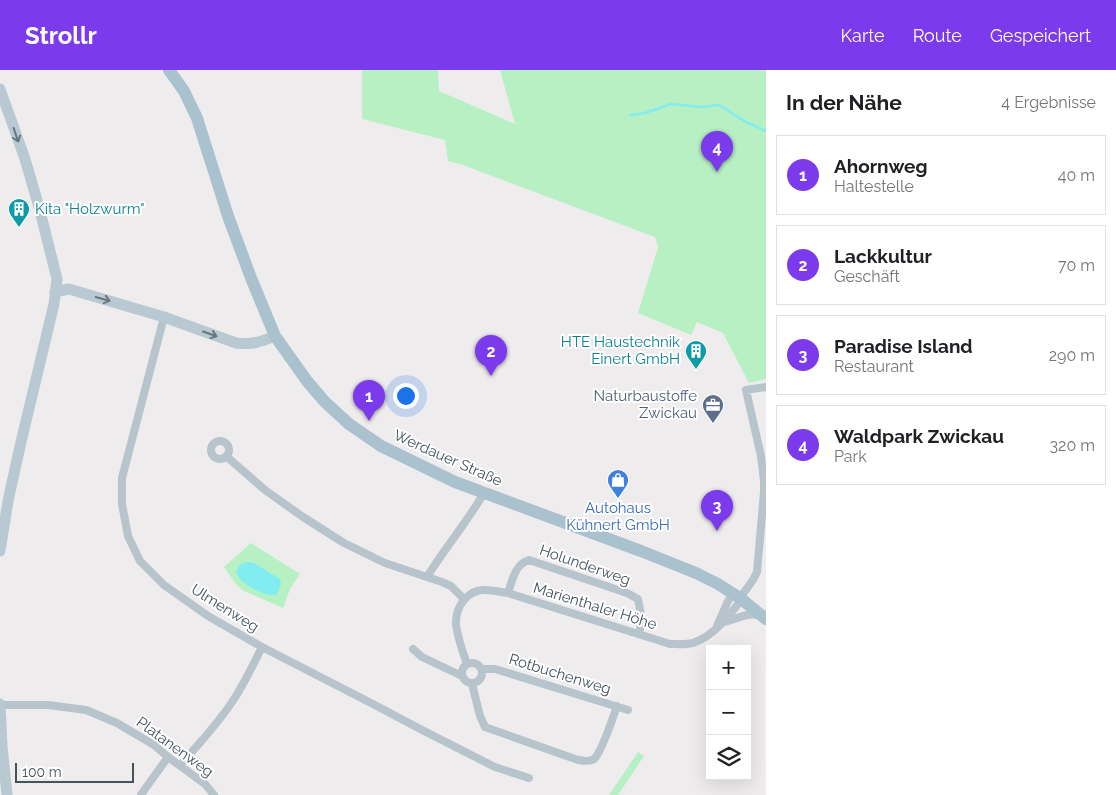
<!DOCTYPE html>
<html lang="de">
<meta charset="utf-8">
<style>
:root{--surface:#fff;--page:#f2f2f2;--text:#202124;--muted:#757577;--line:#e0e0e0;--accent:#7c3aed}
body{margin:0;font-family:Raleway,sans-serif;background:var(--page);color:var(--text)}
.controls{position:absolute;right:15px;bottom:15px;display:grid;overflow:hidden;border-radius:0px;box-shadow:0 5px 20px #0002}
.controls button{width:45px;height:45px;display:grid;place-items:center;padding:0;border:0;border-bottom:1px solid var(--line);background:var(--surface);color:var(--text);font:25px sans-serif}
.scale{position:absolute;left:15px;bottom:12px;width:119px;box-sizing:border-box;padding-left:5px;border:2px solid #44545b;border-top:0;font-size:14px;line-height:18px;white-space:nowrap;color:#44545b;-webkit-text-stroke:4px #fff;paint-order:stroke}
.you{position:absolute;left:405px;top:325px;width:18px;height:18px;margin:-12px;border:4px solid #fff;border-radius:50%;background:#1a73e8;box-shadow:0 0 0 8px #1a73e833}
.badge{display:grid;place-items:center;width:32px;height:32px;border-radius:50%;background:var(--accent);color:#fff;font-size:16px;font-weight:700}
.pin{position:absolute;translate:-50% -41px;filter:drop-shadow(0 1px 2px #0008)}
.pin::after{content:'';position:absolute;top:26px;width:18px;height:15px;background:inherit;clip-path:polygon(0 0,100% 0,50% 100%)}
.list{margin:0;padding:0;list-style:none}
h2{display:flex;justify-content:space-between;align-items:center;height:65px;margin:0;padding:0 20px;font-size:21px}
h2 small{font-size:16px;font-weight:400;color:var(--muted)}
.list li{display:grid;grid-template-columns:32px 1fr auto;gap:15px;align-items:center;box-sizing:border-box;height:80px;margin:0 10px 10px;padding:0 10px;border:1px solid var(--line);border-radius:0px}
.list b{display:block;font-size:19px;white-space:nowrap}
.list p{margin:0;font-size:16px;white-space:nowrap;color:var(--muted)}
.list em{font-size:16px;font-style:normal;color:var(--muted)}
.icon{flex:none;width:28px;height:28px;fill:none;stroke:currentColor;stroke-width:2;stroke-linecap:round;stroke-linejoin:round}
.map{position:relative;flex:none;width:766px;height:725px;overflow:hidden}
header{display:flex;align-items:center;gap:30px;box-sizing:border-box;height:70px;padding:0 25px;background:var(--accent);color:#fff}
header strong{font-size:24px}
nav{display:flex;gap:28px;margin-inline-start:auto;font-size:18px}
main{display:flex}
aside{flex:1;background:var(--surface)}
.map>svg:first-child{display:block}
</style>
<header>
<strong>Strollr</strong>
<nav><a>Karte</a><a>Route</a><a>Gespeichert</a></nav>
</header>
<main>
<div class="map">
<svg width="766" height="725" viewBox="0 0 766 725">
<rect width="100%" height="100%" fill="#efeced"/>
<!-- green -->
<path fill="#b7f1c3" d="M362,0H438L439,21L515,54L500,0H766V309L749,313L723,263L697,252L691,265L638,243L658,177L655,167L463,95L448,91L445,70L362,49Z
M251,473L300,504L290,519L283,538L242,520L236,514L224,497Z
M638,682L644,686L618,725H609Z"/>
<!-- water -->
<path fill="#81edf0" d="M246,492L254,493L280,509L281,515L276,525C264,527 240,514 236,502C238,496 241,494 246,492Z"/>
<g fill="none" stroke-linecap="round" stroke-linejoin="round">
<!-- stream -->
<path stroke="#81edf0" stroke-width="2.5" d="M631,45L645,43L671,34L701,37L719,35L746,52L766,61"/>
<!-- street -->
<path stroke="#b7c4cb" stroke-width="8" d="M164,247L122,408V434L128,466L140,491L164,515L208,546L262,577L371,633L424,661L495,697L529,708
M211 380a9 9 0 1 1 18 0a9 9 0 1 1-18 0Z
M226,386L265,420L303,447L344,473L385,493L442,512L451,516L464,529
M427,507C445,478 467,452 484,423
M508,523C512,511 515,494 529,490L627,523L638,529L642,550L639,564
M740,528L753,510L757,502L764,422V411L761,386L746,320L766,317
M724,552C738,549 743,543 758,545
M717,556L728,531L734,524
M413,579L422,587L462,606
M462 603a10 10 0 1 1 20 0a10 10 0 1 1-20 0Z
M467,594C463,582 456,564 456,552C456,536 468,520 484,520C492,520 500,522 508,523L670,574C677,574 685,575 693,573C714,566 729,546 742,529
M482,599H495L628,640
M472,614L480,646L485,657L578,690C583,691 589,692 594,689C602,682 613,647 617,636
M0,635H48L86,640L117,653L154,675L168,687L205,714L214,725
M180,696C198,674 219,653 234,629C245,612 253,595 262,577
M141,725L145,719L168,687"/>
<!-- secondary -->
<path stroke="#b9c9d2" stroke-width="11" d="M0,19L25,89L39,137L57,209L54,234L21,372L8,431L0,481
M55,222L69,219L164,247L236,273C252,275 260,272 275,266
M0,634L2,676L7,725"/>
<!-- primary -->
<path stroke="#aac2ce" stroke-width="12" d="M169,0L184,21L197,48L228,146L251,208L275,266L307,311L325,332L349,354L381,376L455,412L641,481L696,503L718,514L740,528L766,549"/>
</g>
<!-- one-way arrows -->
<defs><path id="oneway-shaft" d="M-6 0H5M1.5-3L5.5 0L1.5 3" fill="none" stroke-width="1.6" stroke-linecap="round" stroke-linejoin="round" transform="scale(1.25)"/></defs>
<g stroke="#67777f">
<use href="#oneway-shaft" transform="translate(16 65) rotate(71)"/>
<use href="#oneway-shaft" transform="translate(103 229) rotate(16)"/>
<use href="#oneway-shaft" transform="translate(210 264) rotate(19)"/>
</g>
<!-- icons -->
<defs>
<g id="building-pin" transform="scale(1.125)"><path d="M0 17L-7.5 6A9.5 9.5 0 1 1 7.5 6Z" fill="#0f9aa8" stroke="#fff"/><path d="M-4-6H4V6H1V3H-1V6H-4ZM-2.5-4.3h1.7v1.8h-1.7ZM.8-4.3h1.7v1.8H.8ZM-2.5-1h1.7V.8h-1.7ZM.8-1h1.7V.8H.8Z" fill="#fff"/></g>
<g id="office-pin" transform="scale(1.125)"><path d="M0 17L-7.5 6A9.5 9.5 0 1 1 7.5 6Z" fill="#5c6f8a" stroke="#fff"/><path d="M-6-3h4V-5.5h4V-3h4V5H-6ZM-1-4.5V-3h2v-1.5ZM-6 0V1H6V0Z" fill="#fff"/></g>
<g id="shop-pin" transform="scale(1.125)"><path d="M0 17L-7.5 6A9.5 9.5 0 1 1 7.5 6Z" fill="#3f7fe0" stroke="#fff"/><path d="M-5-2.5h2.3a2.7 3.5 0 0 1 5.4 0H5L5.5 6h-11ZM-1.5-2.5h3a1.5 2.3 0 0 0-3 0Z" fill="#fff"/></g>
</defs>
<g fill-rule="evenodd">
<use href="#building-pin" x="19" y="139"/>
<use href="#building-pin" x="696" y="281"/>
<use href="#office-pin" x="713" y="335"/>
<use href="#shop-pin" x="618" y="410"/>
</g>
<g text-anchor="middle" stroke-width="4" stroke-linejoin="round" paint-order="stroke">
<!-- culture labels -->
<g font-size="15" fill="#0d838f" stroke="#fff" text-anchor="start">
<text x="35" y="144">Kita "Holzwurm"</text>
<text x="680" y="277" text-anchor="end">HTE Haustechnik<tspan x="680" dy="17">Einert GmbH</tspan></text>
</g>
<!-- service labels -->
<g font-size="15" fill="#4e5e75" stroke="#fff" text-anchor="end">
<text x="697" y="331">Naturbaustoffe<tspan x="697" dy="17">Zwickau</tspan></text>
</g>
<!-- street labels -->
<g font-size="15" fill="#44545b" stroke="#fff">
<text transform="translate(448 388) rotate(24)" y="5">Werdauer Straße</text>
<text transform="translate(585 495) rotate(19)" y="5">Holunderweg</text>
<text transform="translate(595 536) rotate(17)" y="5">Marienthaler Höhe</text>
<text transform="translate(225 538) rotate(32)" y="5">Ulmenweg</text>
<text transform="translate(560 604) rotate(17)" y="5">Rotbuchenweg</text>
<text transform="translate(175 677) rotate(36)" y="5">Platanenweg</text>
</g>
<!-- shop labels -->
<g font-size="15" fill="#366cbe" stroke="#fff">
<text x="618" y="443">Autohaus<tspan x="618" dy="17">Kühnert GmbH</tspan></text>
</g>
</g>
</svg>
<div class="controls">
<button>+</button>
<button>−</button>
<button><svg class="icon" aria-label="layers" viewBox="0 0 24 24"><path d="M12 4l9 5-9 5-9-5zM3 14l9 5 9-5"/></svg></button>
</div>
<div class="scale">100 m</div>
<div class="you"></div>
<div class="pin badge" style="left:369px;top:351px">1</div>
<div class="pin badge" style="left:491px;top:306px">2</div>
<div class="pin badge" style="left:717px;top:461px">3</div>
<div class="pin badge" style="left:717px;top:102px">4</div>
</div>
<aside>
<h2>In der Nähe<small>4 Ergebnisse</small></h2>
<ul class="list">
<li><span class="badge">1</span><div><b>Ahornweg</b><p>Haltestelle</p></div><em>40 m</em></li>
<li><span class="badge">2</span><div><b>Lackkultur</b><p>Geschäft</p></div><em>70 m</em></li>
<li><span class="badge">3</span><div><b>Paradise Island</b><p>Restaurant</p></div><em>290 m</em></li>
<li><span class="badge">4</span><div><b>Waldpark Zwickau</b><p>Park</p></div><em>320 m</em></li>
</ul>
</aside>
</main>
